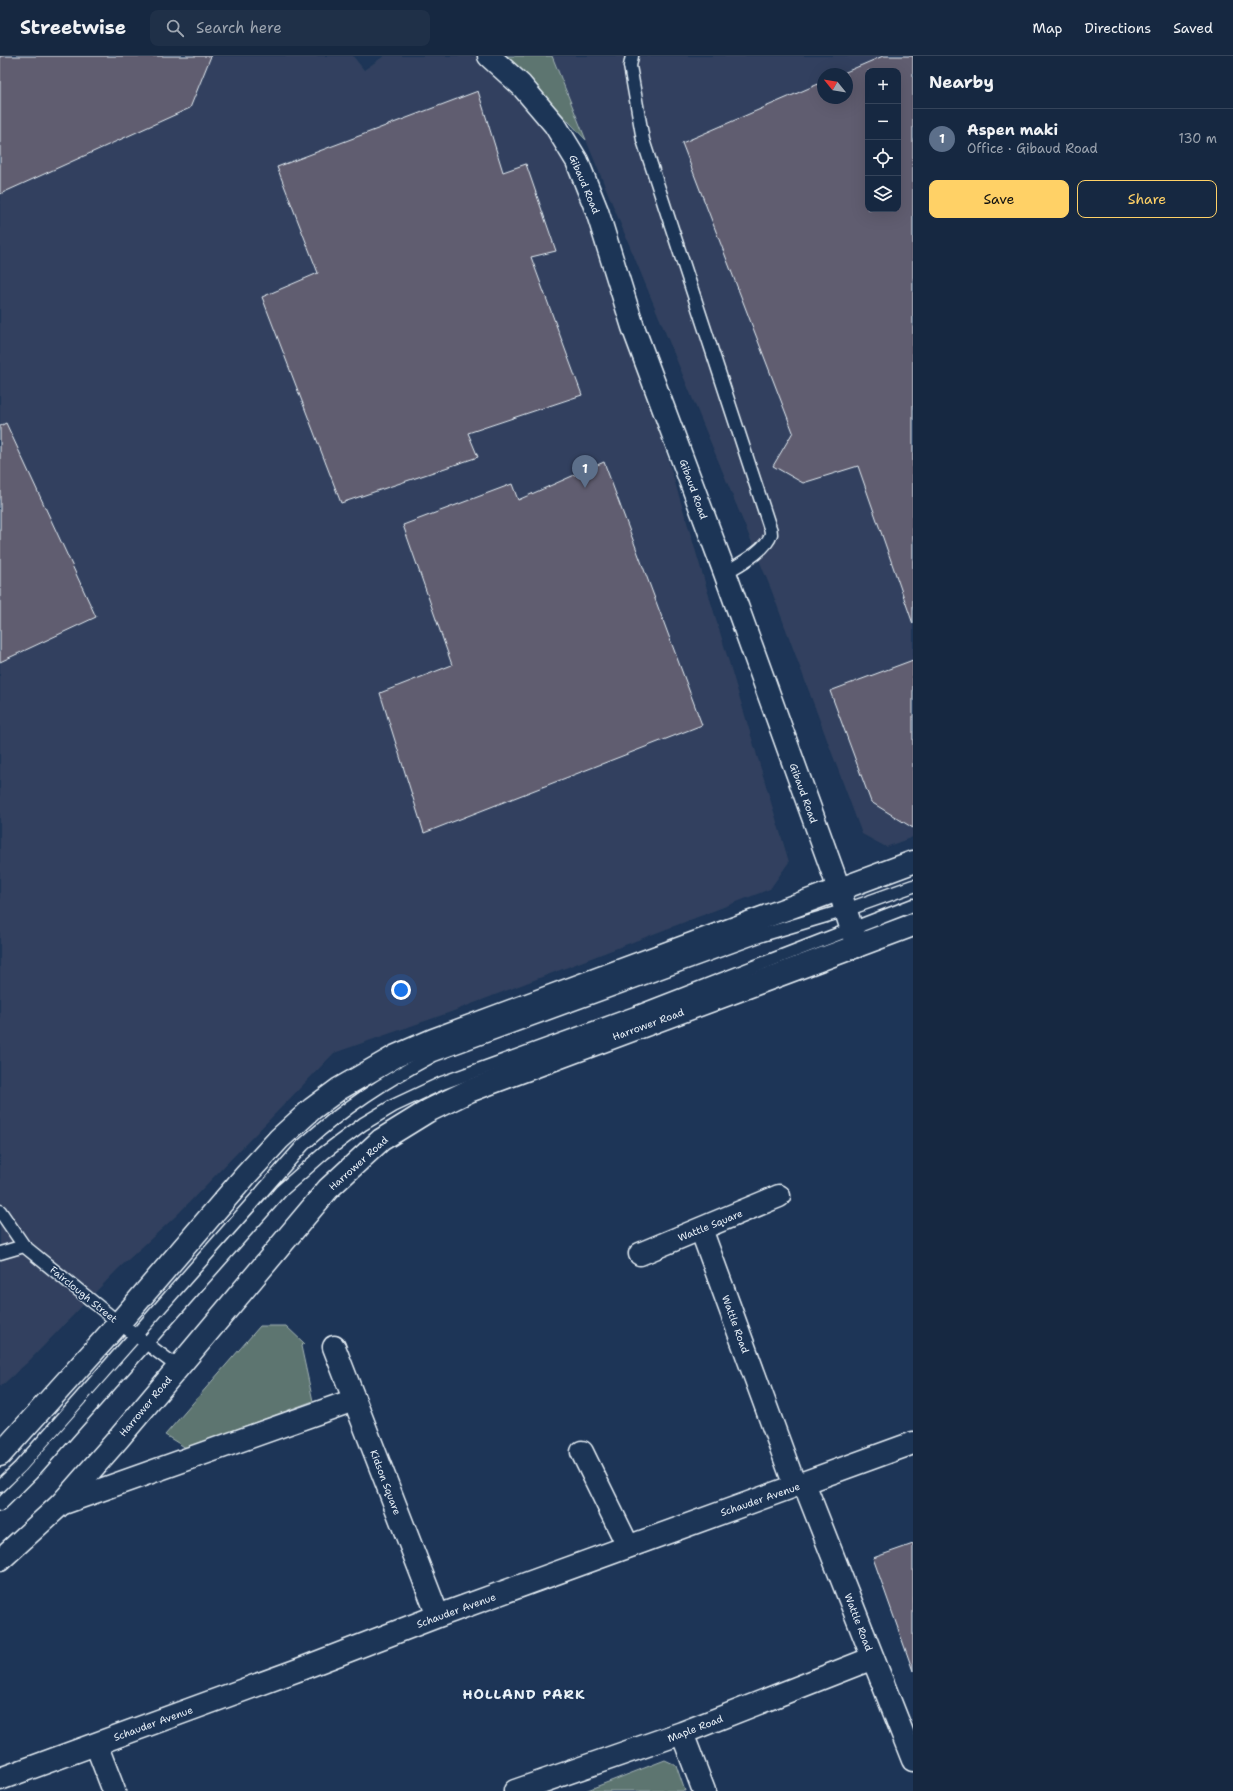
<!DOCTYPE html>
<meta charset="utf-8">
<style>
:root{--surface:#162841;--page:#1f3048;--text:#f1f3f6;--muted:#9ea6b1;--line:#35445a;--accent:#ffd166}
body{margin:0;font-family:"Shantell Sans",sans-serif;background:var(--page);color:var(--text)}
.controls{position:absolute;right:12px;top:12px;display:grid;overflow:hidden;border-radius:8px;box-shadow:0 4px 16px #0002}
.controls button{width:36px;height:36px;display:grid;place-items:center;padding:0;border:0;border-bottom:1px solid var(--line);background:var(--surface);color:var(--text);font:20px sans-serif}
.compass{position:absolute;left:817px;top:12px;width:36px;height:36px;border-radius:50%;background:var(--surface);box-shadow:0 4px 16px #0002;rotate:300deg}
.you{position:absolute;left:401px;top:934px;width:14px;height:14px;margin:-10px;border:3px solid #fff;border-radius:50%;background:#1a73e8;box-shadow:0 0 0 6px #1a73e833}
.badge{display:grid;place-items:center;width:26px;height:26px;border-radius:50%;background:var(--accent);color:#fff;font-size:13px;font-weight:700}
.pin{position:absolute;translate:-50% -33px;filter:drop-shadow(0 1px 2px #0008)}
.pin::after{content:'';position:absolute;top:21px;width:14px;height:12px;background:inherit;clip-path:polygon(0 0,100% 0,50% 100%)}
.list{margin:0;padding:0;list-style:none}
h2{display:flex;justify-content:space-between;align-items:center;height:52px;margin:0;padding:0 16px;font-size:17px}
h2 small{font-size:13px;font-weight:400;color:var(--muted)}
.list li{display:grid;grid-template-columns:26px 1fr auto;gap:12px;align-items:center;box-sizing:border-box;height:60px;padding:0 16px;border-top:1px solid var(--line)}
.list b{display:block;font-size:15px;white-space:nowrap}
.list p{margin:0;font-size:13px;white-space:nowrap;color:var(--muted)}
.list em{font-size:13px;font-style:normal;color:var(--muted)}
.actions{display:flex;gap:8px;padding:12px 16px}
.actions a{flex:1;padding:9px 0;border:1px solid var(--accent);border-radius:8px;text-align:center;font-size:14px;color:var(--accent)}
.actions .main{background:var(--accent);color:#111}
.icon{flex:none;width:22px;height:22px;fill:none;stroke:currentColor;stroke-width:2;stroke-linecap:round;stroke-linejoin:round}
.map{position:relative;flex:none;width:913px;height:1735px;overflow:hidden}
header{display:flex;align-items:center;gap:24px;box-sizing:border-box;height:56px;padding:0 20px;background:var(--surface);border-bottom:1px solid var(--line)}
header strong{font-size:19px}
nav{display:flex;gap:22px;margin-inline-start:auto;font-size:14px}
.search{width:280px;height:36px;background:var(--page);display:flex;align-items:center;gap:10px;box-sizing:border-box;padding:0 14px;border-radius:8px;color:var(--muted);font-size:15px}
main{display:flex}
aside{flex:1;background:var(--surface)}
.map>svg:first-child{display:block}
</style>
<header>
<strong>Streetwise</strong>
<div class="search"><svg class="icon" aria-label="search" viewBox="0 0 24 24"><circle cx="10" cy="10" r="6"/><path d="M15 15l6 6"/></svg>Search here</div>
<nav><a>Map</a><a>Directions</a><a>Saved</a></nav>
</header>
<main>
<div class="map">
<svg width="913" height="1735" viewBox="0 0 913 1735">
<rect width="100%" height="100%" fill="#1d3557"/>
<filter id="ink" filterUnits="userSpaceOnUse"><feTurbulence type="fractalNoise" baseFrequency=".025" numOctaves="2"/><feDisplacementMap in="SourceGraphic" scale="8" xChannelSelector="R" yChannelSelector="G"/><feConvolveMatrix kernelMatrix="1 2 1 2 8 2 1 2 1" color-interpolation-filters="sRGB"/></filter>
<g filter="url(#ink)">
<!-- built -->
<path fill="#31415e" fill-rule="evenodd" d="M0,0H353L364,14L384,0H484L552,72L592,150L789,806L770,833L451,956L334,997L177,1159L118,1213L28,1306L0,1331Z
M552,0H913V781L886,791L862,778L771,533L586,84ZM868,15H898V153H868ZM823,18H847V42H823Z"/>
<!-- green -->
<path fill="#5d746f" stroke="#a2b2b4" d="M507,0H552L586,84Z
M260,1270H286L304,1287L301,1290L313,1345L186,1392L165,1379Z
M665,1704L676,1709L685,1735H585Z"/>
<!-- building -->
<path fill="#615d6f" stroke="#e8f1f8" fill-rule="evenodd" d="M0,0H211L190,52L0,138Z
M883,0H913V568L858,410L803,427L773,410L793,376L682,87L823,26V42H847V18H841ZM868,15H898V153H868Z
M478,35L503,116L526,108L556,195L531,201L582,339L468,377L478,401L341,447L262,241L318,217L277,111Z
M6,367L96,561L0,606V370Z
M604,406L702,669L424,777L380,637L452,609L403,469L512,428L518,444Z
M913,604V772L871,746L830,635Z
M913,1488V1615L873,1502Z"/>
<g fill="none" stroke-linecap="round" stroke-linejoin="round">
<!-- service casing -->
<g stroke="#e8f1f8" stroke-width="15">
<path id="service" d="M632,0L630,10L643,84L769,469C770,471 771,476 771,478C767,494 738,509 725,517
M0,1155L24,1190L119,1267L178,1311
M0,1197L24,1190
M0,1430L20,1411L303,1089C345,1051 384,1026 434,999L762,879L846,854L913,830
M0,1449L31,1418L281,1135L324,1097L363,1068L393,1050L442,1027L635,957L913,849"/>
</g>
<!-- minor casing -->
<g stroke="#e8f1f8" stroke-width="25">
<path id="minor" d="M489,0L521,29L555,69L577,105L597,155L633,271L725,517L839,833L857,890
M701,1173L795,1430
M640,1198L779,1140
M334,1291L438,1560
M582,1396L628,1490
M804,1427L913,1704
M61,1448L354,1344
M682,1677L704,1735
M96,1688L114,1735
M0,1723L298,1614L438,1560L913,1387
M515,1735L682,1677L873,1602"/>
</g>
<!-- secondary casing -->
<g stroke="#e8f1f8" stroke-width="25">
<path id="secondary" d="M0,1399L119,1267L246,1119L279,1083L312,1053L339,1033L396,1000L433,984L913,806
M0,1504L61,1448L119,1382L328,1133L381,1084L428,1055L469,1035L913,869"/>
</g>
<!-- service -->
<use href="#service" stroke="#1d3557" stroke-width="12"/>
<!-- minor -->
<use href="#minor" stroke="#1d3557" stroke-width="22"/>
<!-- secondary -->
<use href="#secondary" stroke="#1d3557" stroke-width="22"/>
</g>
</g>
<g text-anchor="middle" stroke-width="3" stroke-linejoin="round" paint-order="stroke">
<!-- street labels -->
<g font-size="10" fill="#e8f1f8" stroke="#1d3557">
<text transform="translate(585 128) rotate(67)" y="4">Gibaud Road</text>
<text transform="translate(694 433) rotate(70)" y="4">Gibaud Road</text>
<text transform="translate(804 737) rotate(70)" y="4">Gibaud Road</text>
<text transform="translate(648 968) rotate(-20)" y="4">Harrower Road</text>
<text transform="translate(358 1107) rotate(-42)" y="4">Harrower Road</text>
<text transform="translate(710 1169) rotate(-22)" y="4">Wattle Square</text>
<text transform="translate(84 1238) rotate(39)" y="4">Fairclough Street</text>
<text transform="translate(736 1268) rotate(70)" y="4">Wattle Road</text>
<text transform="translate(145 1350) rotate(-50)" y="4">Harrower Road</text>
<text transform="translate(386 1426) rotate(69)" y="4">Kidson Square</text>
<text transform="translate(760 1443) rotate(-19)" y="4">Schauder Avenue</text>
<text transform="translate(456 1554) rotate(-20)" y="4">Schauder Avenue</text>
<text transform="translate(859 1566) rotate(69)" y="4">Wattle Road</text>
<text transform="translate(153 1667) rotate(-20)" y="4">Schauder Avenue</text>
<text transform="translate(695 1672) rotate(-21)" y="4">Maple Road</text>
</g>
<!-- district labels -->
<g font-size="14" font-weight="bold" letter-spacing="1" fill="#e8f1f8" stroke="#1d3557">
<text x="524" y="1643">HOLLAND PARK</text>
</g>
</g>
</svg>
<div class="controls">
<button>+</button>
<button>−</button>
<button><svg class="icon" aria-label="locate" viewBox="0 0 24 24"><circle cx="12" cy="12" r="6"/><path d="M12 2v4M12 18v4M2 12h4M18 12h4"/></svg></button>
<button><svg class="icon" aria-label="layers" viewBox="0 0 24 24"><path d="M12 4l9 5-9 5-9-5zM3 14l9 5 9-5"/></svg></button>
</div>
<svg class="compass" viewBox="-18 -18 36 36"><path d="M0-13l5 13h-10z" fill="#e53935"/><path d="M0 13l5-13h-10z" fill="#9ea6b1"/></svg>
<div class="you"></div>
<div class="pin badge" style="left:585px;top:432px;background:#5c6f8a">1</div>
</div>
<aside>
<h2>Nearby<small></small></h2>
<ul class="list">
<li><span class="badge" style="background:#5c6f8a">1</span><div><b>Aspen maki</b><p>Office · Gibaud Road</p></div><em>130 m</em></li>
</ul>
<div class="actions"><a class="main">Save</a><a>Share</a></div>
</aside>
</main>
